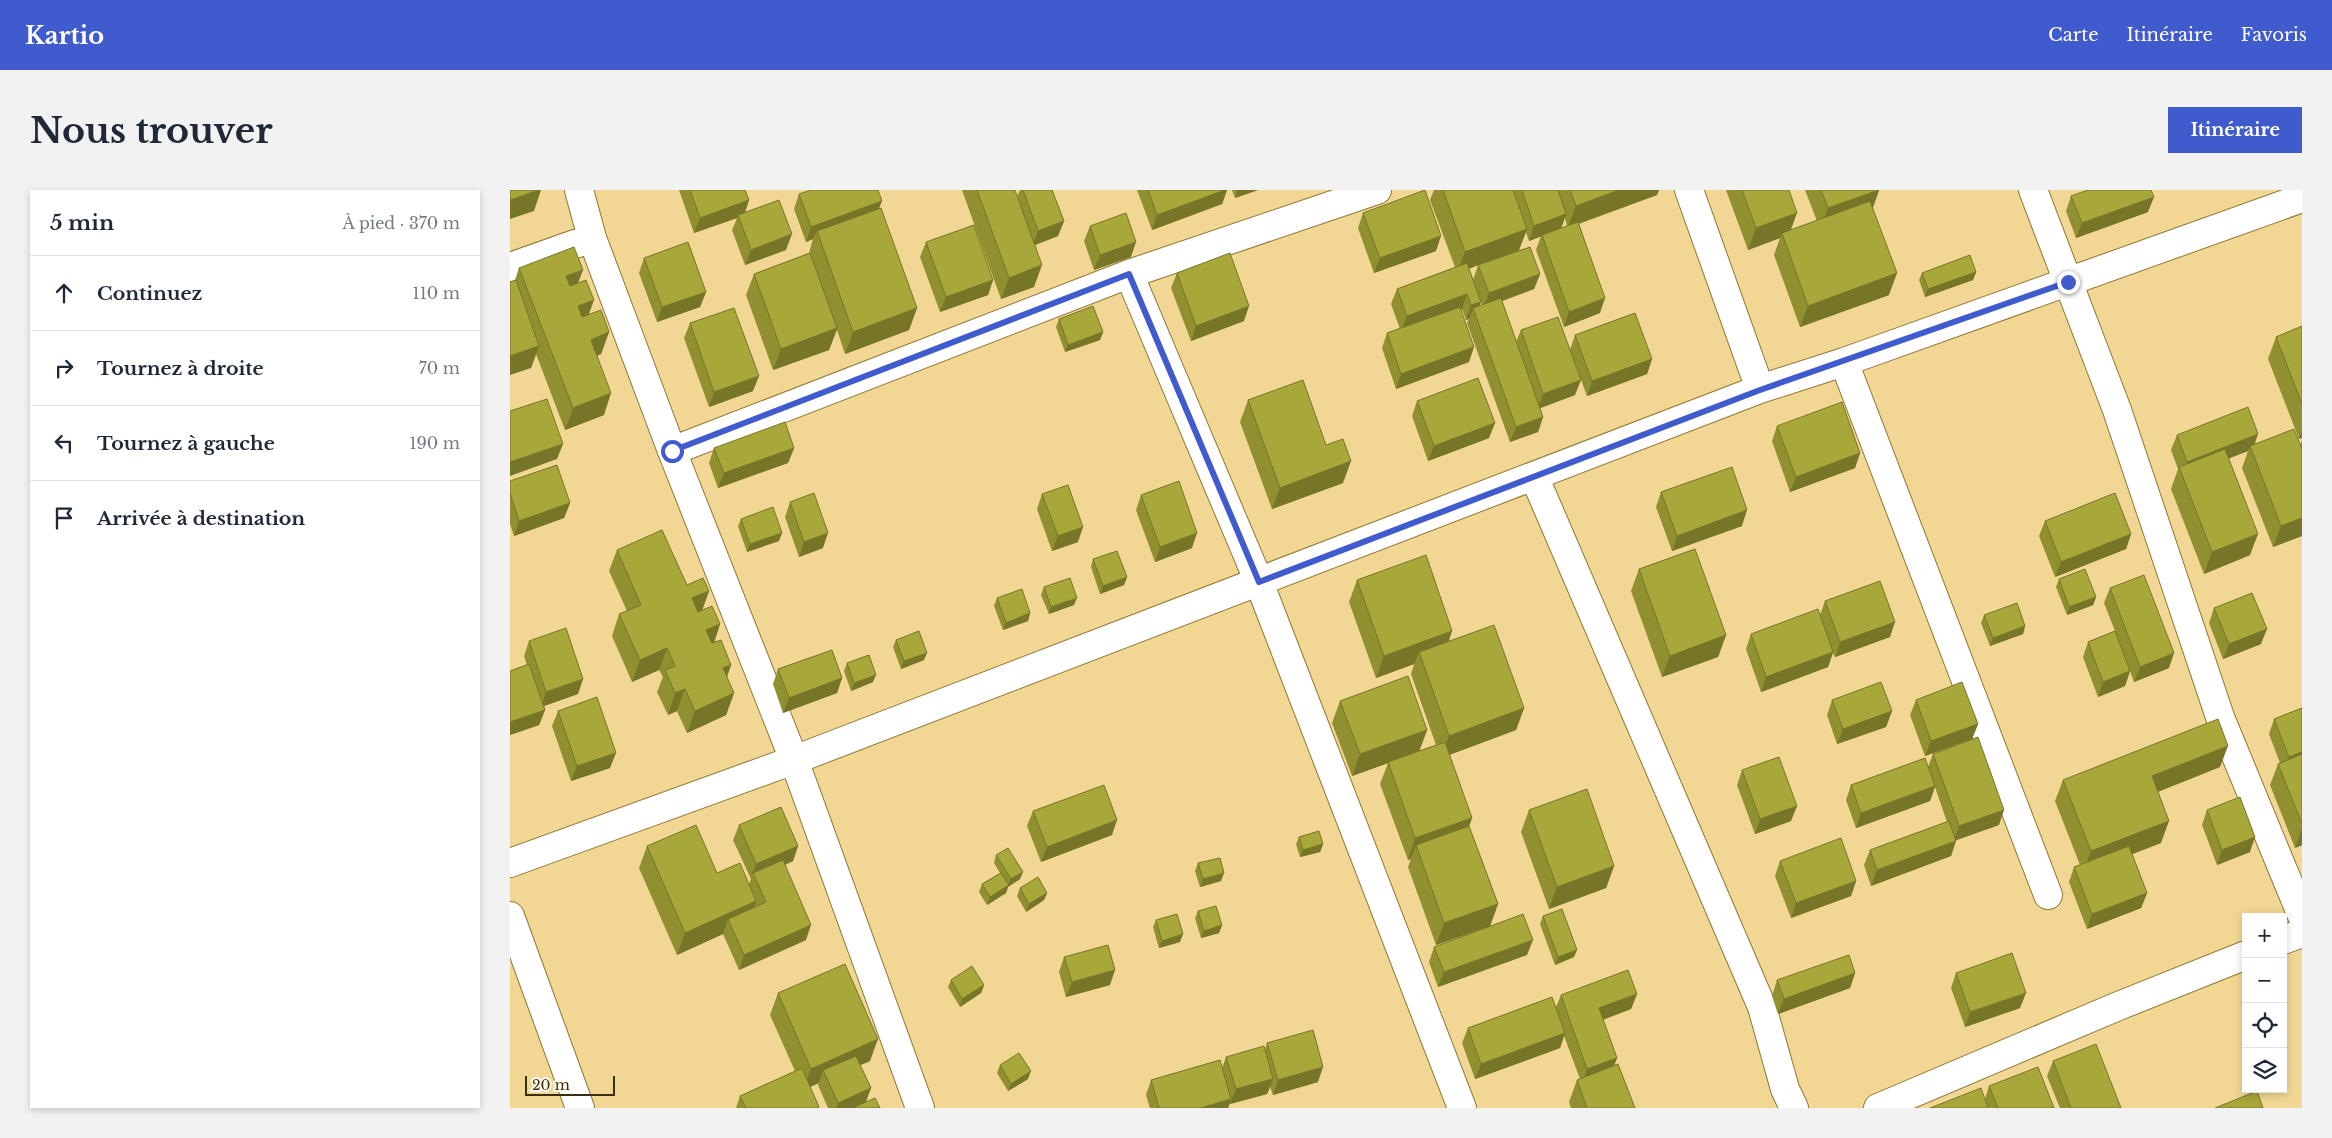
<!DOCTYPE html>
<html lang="fr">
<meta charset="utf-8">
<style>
:root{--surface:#fff;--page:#f2f2f3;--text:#1f2937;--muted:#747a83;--line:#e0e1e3;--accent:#405bce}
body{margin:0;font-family:"Libre Baskerville",serif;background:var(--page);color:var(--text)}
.controls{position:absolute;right:15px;bottom:15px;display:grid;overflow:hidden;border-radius:0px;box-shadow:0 2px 8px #0003}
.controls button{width:45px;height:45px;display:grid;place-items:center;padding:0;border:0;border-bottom:1px solid var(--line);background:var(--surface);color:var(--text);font:25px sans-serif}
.scale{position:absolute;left:15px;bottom:12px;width:90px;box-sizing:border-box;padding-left:5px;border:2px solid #3a2f13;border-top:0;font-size:14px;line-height:18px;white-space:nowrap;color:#3a2f13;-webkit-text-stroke:4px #fffaec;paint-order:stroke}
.stop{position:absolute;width:15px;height:15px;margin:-11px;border:4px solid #405bce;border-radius:50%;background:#fff}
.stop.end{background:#405bce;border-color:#fff;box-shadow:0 1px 5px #0008}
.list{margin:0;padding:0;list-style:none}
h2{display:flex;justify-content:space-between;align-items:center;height:65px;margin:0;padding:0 20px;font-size:21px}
h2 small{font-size:16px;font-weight:400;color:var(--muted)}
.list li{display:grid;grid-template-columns:32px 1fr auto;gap:15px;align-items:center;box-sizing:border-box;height:75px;padding:0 20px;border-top:1px solid var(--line)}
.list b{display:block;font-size:19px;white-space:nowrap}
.list em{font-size:16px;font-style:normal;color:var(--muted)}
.icon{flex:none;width:28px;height:28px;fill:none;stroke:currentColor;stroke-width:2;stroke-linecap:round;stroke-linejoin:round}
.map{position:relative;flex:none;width:1792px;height:918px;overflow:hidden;border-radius:0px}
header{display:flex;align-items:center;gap:30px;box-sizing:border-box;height:70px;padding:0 25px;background:var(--accent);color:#fff}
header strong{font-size:24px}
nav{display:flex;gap:28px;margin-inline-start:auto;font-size:18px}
.intro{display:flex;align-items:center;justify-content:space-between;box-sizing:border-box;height:120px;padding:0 30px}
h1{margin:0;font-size:35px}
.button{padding:12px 22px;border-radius:0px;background:var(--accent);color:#fff;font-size:18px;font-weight:700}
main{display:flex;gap:30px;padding:0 30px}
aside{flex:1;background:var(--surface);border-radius:0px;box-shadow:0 2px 8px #0003}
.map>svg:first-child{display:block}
</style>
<header>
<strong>Kartio</strong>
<nav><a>Carte</a><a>Itinéraire</a><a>Favoris</a></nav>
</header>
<div class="intro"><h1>Nous trouver</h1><a class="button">Itinéraire</a></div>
<main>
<aside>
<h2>5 min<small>À pied · 370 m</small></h2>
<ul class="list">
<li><svg class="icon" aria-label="ahead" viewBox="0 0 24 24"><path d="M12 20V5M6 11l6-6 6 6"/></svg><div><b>Continuez</b></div><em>110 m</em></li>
<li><svg class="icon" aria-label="right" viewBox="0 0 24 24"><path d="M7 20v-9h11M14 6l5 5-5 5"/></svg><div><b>Tournez à droite</b></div><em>70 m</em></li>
<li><svg class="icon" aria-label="left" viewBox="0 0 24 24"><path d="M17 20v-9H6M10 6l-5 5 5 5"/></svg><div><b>Tournez à gauche</b></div><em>190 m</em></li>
<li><svg class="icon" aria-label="arrive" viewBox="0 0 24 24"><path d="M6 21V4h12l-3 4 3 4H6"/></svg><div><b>Arrivée à destination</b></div></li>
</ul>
</aside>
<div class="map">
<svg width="1792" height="918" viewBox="0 0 1792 918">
<rect width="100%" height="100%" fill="#f1d793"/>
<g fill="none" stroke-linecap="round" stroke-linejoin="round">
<!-- street casing -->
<g stroke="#8e7633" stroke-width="30">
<path id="street" d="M69,0L82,48L162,261L284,570L410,918
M1179,0L1250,199
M1523,0L1607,220L1710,527L1792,726
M0,77L82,48
M619,84L749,392L952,918
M1334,172L1538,705
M162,261L619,84L867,0
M1024,286L1252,817L1275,899L1284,918
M0,673L284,570L1250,199L1334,172L1792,8
M0,726L70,918
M1773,750L1792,743
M1368,918L1606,817L1736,765"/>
</g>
<!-- street -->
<use href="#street" stroke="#fff" stroke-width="28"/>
</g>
<!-- wall -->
<path fill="#909031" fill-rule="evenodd" d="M169,0H235L239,10L235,23L276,60L235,75L222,40L227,28L184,43Z
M452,0H505L507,7L510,0H542L554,31L548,46L525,55L524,97L491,109Z
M627,0H717L712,14L642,40Z
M722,0H748L725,8Z
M924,0H1149L1147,5L1069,34L1090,123L1054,137L1026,60L1031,46L1019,51L1016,42L1009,60L1030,84L1024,99L992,111L1006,152L1011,140L1065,205L1030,218L1033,227L1028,242L1000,252L957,133L959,129L956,130L952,119H951L959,172L886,199L872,158L877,143L890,139L881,114L887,99L945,77L920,10ZM1055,28L1057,36L1051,38ZM968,75L963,90L972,115L969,116L971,112L959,79Z
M1216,0H1279L1281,40L1307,31L1295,0H1369L1363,18L1379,105L1290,137L1264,65L1270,48L1238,60Z
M289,4L369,18L407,118L399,140L335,164L327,140L319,160L263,180L236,105L244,84L299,63L303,49L296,52L284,19Z
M1561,6L1638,22L1566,48L1556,21Z
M853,23L926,61L864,83L848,38Z
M580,36L621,67L584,80L574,51Z
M416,52L483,90L478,105L430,122L410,67Z
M134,68L196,102L190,117L147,132L129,83Z
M9,78L68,94L79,125L99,142L91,164L87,166L94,225L55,240L26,164L21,178L5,90Z
M1466,82L1463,90L1415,107L1409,90L1412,83Z
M667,83L734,131L681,151L661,98Z
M549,129L593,142L590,150L555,162L546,137Z
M180,133L243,201L199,217L174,148Z
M1792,136V248L1789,249L1758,169L1766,147Z
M1065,145L1142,169L1137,184L1077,206L1060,160Z
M738,210L816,255L833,293L762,319L730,232Z
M907,211L979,248L918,271L902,226Z
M1267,236L1350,263L1345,278L1280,302L1262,251Z
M1667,245L1744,254L1790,255L1792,250V346L1763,357L1732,278L1738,261L1719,268L1740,365L1694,384L1661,299L1668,279L1661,260Z
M204,258H284L278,273L208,298L199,273Z
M0,291L60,313L54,328L4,346L0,334Z
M1151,302L1232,336L1162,361L1146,317Z
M532,304L568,352L542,361L527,319Z
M631,305L682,358L645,372L626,320Z
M280,312L313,358L289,367L275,327Z
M231,329L269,351L237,362L228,336Z
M1535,331L1621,344L1616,359L1545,387L1529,346Z
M107,360L177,395L199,401L192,421L210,434L204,453L221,475L217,487L224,503L216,525L177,543L167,521L158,525L147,502L153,487L149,480L122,492L102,446L109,424L117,421L99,381Z
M583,369L617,387L614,395L590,404L581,377Z
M1129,379L1216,445L1208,467L1152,487L1121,401Z
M1549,389L1586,407L1583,415L1557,425L1546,397Z
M847,390L939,451L1014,518L1006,540L939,565L962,628L959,636L988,714L980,736L926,755L898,677L901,669L898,670L870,594L878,573L842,586L822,533L830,511L917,540L909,561L926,555L901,484L904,474L866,488L839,412Z
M534,397L564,415L539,424L531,405Z
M1600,398L1659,478L1624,492L1620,481L1615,496L1588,507L1573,467L1578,452L1605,441L1594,413Z
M487,408L520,423L518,431L493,440L484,416Z
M1315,411L1380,447L1325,467L1323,463L1318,477L1251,502L1236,459L1241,444L1310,425Z
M1704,418L1751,454L1713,469L1699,433Z
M1474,425L1515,436L1513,444L1480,456L1471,433Z
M386,450L414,470L391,479L383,457Z
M19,451L68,504L34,516L35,520L29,535L0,545V481L17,475L14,466Z
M337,473L363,492L341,501L334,481Z
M268,479L332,488L327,503L273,523L263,494Z
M1322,510L1382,521L1376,537L1327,554L1317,525Z
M1406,510L1468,534L1462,549L1415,566L1400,525Z
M1792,518V655L1785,658L1760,595L1768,574L1770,573L1759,544L1764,529Z
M48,521L100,578L61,591L42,536Z
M1423,564L1489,635L1446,650L1441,666L1361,696L1354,675L1360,660L1437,632L1425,597L1420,611L1346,638L1336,610L1341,595L1418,577Z
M1710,577L1648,602L1651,653L1622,664L1637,703L1631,718L1577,739L1559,692L1564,677L1570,675L1545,611L1553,590Z
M1232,580L1281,631L1245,644L1227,595Z
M1019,620L1104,676L1096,698L1039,719L1011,642Z
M1697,620L1740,662L1707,675L1692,635Z
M523,621L602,645L531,672L517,636Z
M229,635L288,656L283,671L275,675L296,750L229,780L213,744L167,765L129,678L137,656L239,694L241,689L223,650Z
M789,647L813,654L810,662L790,667L786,654Z
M486,665L510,689L498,697L496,703L477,715L469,702L472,694L490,683L484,673Z
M1270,671L1346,691L1341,706L1281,728L1265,686Z
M688,673L711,691L690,697L685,681Z
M510,698L537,703L534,710L516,722L507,706Z
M688,721L712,735L709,743L691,748L685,728Z
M1033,726L1064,767L1045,775L1030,734Z
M646,730L670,752L649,758L643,737Z
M924,757L1017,765L928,797L919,772Z
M554,767L600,795L556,807L549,782Z
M1345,783L1340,798L1268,824L1262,806L1267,790Z
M1446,783L1510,818L1455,837L1441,798Z
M441,790L474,795L471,803L450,817L438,797Z
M268,803L360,871L350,875L361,898L356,912L370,918H318L308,895L309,893L300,897L309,918H226L230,906L285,881L260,825Z
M1127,804L1121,819L1093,830L1107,868L1104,876L1125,918H1061L1059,912L1067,890L1070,889L1054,846L1050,858L965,889L952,853L958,838L1046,817L1051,805Z
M757,853L808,892L763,905L760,897L757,904L720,914V913L718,918H640L636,905L641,890L712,878L716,867L755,860Z
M1543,871L1611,918H1550L1537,886Z
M490,875L518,889L498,901L487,883Z
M1479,896L1544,918H1420L1475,909Z"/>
<!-- shaded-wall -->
<path fill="#767528" d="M29,0H31L24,21L0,29V10Z
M715,0H717L712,14L642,40L647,25Z
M728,0H748L725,8Z
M1109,0H1149L1147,5L1058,37L1066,16Z
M1369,0L1361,22L1310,40L1318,18Z
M1644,7L1638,22L1566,48L1572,33Z
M239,10L234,25H228L227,28L184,43L190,28Z
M372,11L366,26L307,41L303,49L296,52L301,37Z
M1287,23L1279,45L1272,43L1270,48L1238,60L1246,38Z
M1056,24L1051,39L1019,51L1024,36Z
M554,31L548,46L522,56L528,41Z
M1017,39L1009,60L947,83L955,62Z
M282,44L276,60L235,75L241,60Z
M931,46L926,61L864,83L870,68Z
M626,52L621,67L584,80L590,65Z
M532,75L524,97L491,109L499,88Z
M73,80L65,101L48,108L56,86Z
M1466,82L1463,90L1415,107L1418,99Z
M1387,83L1379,105L1290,137L1298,116Z
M1030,84L1024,99L973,118L979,103Z
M483,90L478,105L430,122L436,107Z
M196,102L190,117L147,132L152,117Z
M957,104L952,119L891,141L897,126Z
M1095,108L1090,123L1054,137L1059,122Z
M84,110L76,132L60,138L68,116Z
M971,112L965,126L963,118L959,129L956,130L961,115Z
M739,116L734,131L681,151L686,136Z
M407,118L399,140L335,164L343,142Z
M327,138L319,160L263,180L271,159Z
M99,142L91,164L73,171L81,150Z
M593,142L590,150L555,162L558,155Z
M29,156L21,178L0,185V166Z
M964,157L959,172L886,199L891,184Z
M1142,169L1137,184L1077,206L1082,191Z
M249,186L243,201L199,217L204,202Z
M1071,190L1065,205L1028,219L1033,204Z
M101,203L94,225L55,240L63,218Z
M1033,227L1028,242L1000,252L1006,237Z
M985,233L979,248L918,271L924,256Z
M1792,241V248L1789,249Z
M1748,244L1743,259L1740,256L1738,261L1672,287V286L1677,272Z
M53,254L47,269L0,286V272Z
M284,258L278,273L208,298L214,283Z
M1350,263L1345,278L1280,302L1286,287Z
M841,271L833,293L762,319L770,298Z
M60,313L54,328L4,346L9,331Z
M1237,320L1232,336L1162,361L1167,346Z
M1792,328V346L1763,357L1771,336Z
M573,337L568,352L542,361L548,346Z
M272,343L269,351L237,362L240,354Z
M318,343L313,358L289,367L294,352Z
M687,343L682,358L645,372L650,357Z
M1621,344L1616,359L1545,387L1551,372Z
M1748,344L1740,365L1694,384L1702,362Z
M617,387L614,395L590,404L593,396Z
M199,401L191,423L174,430L182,408Z
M1586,407L1583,415L1557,425L1559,417Z
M567,408L564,415L539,424L541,417Z
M520,423L518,431L493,440L496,433Z
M1385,432L1380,447L1325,467L1330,452Z
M210,434L203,456L196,440Z
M1515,436L1513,444L1480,456L1483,448Z
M1757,439L1751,454L1713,469L1719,454Z
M942,441L935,463L909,462L904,474L866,488L874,466Z
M1216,445L1208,467L1152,487L1160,466Z
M157,458L149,480L122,492L130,470Z
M1323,462L1318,477L1251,502L1256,487Z
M417,463L414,470L391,479L394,471Z
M1664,463L1659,478L1624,492L1630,477Z
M221,475L213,497V478Z
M1620,481L1615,496L1588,507L1593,492Z
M366,485L363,492L341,501L344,493Z
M332,488L327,503L273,523L279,508Z
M73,489L68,504L31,517L36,502Z
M175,499L167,521L158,525L165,503Z
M224,503L216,525L177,543L185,521Z
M1014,518L1006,540L931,568L939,546Z
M35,520L29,535L0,545V532Z
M1382,521L1376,537L1327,554L1333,539Z
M1468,534L1462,549L1415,566L1421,551Z
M917,540L909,562L842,586L850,564Z
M1718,556L1710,577L1634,607L1642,586Z
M1792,562V575L1774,582L1779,567Z
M106,563L100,578L61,591L67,576Z
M1425,596L1420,611L1346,638L1351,623Z
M1287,616L1281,631L1245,644L1250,629Z
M1494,620L1489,635L1444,651L1449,636Z
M962,628L954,649L906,655L901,669L898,670L905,648Z
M607,630L602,645L531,672L537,657Z
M1659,631L1651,653L1573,683L1581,661Z
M1792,638V655L1785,658Z
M1745,647L1740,662L1707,675L1712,660Z
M1446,651L1441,666L1361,696L1367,680Z
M813,654L810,662L790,667L793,660Z
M288,656L283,671L245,687L243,683L240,689L246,674Z
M1104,676L1096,698L1039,719L1047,697Z
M513,682L510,689L498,697L496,703L477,715L480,707L498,695L501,689Z
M714,683L711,691L690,697L693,689Z
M1346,691L1341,706L1281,728L1286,713Z
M537,703L534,710L516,722L519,714Z
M1637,703L1631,718L1577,739L1582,724Z
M246,711L238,733L218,729L213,744L167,765L175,743Z
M988,714L980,736L926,755L934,733Z
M301,735L296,750L229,780L234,765Z
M712,735L709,743L691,748L694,741Z
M673,744L670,752L649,758L652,751Z
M1023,750L1017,765L928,797L934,782Z
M1067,760L1064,767L1045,775L1048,767Z
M605,780L600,795L556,807L562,792Z
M1345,783L1340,798L1268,824L1274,809Z
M474,795L471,803L450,817L452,809Z
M1516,803L1510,818L1455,837L1460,822Z
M1127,804L1121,819L1083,833L1089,818Z
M1055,843L1050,858L965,889L971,874Z
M368,849L360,871L317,890L313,880L309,893L293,900L301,879Z
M1107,868L1101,883L1072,894L1077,879Z
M813,877L808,892L763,905L768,890Z
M521,881L518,889L498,901L501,894Z
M763,889L757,904L720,914L726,899Z
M361,898L355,913L345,918H326L328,913Z
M721,909L718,918H691Z"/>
<!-- building -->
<path fill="#a8a739" stroke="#767528" d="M0,0H29L0,10Z
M180,0H235L239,10L190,28Z
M301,0H368L372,11L301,37L289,4Z
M467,0H505L532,75L499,88Z
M513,0H542L554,31L528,41Z
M638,0H715L647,25Z
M915,0L931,46L870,68L853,23Z
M933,0H1003L1017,39L955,62Z
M1012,0H1048L1056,24L1024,36Z
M1060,0H1109L1066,16Z
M1232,0H1279L1287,23L1246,38Z
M1311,0H1369L1318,18Z
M1578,0H1641L1644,7L1572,33L1561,6Z
M269,10L282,44L241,60L228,25Z
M1360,11L1387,83L1298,116L1272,43Z
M371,18L407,118L343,142L307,41Z
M616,23L626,52L590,65L580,36Z
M1068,32L1095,108L1059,122L1032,45Z
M464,35L483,90L436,107L416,52Z
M178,52L196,102L152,117L134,68Z
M64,57L73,80L56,86L60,96L76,90L84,110L68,116L72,127L91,120L99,142L81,150L101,203L63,218L9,78Z
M1020,57L1030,84L979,103L968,75Z
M300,63L327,138L271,159L244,84Z
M720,63L739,116L686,136L667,83Z
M1460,65L1466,82L1418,99L1412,83Z
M957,73L971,112L961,115L957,104L897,126L887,99Z
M6,90L29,156L0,166V92Z
M991,108L1033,227L1006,237L963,118Z
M583,116L593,142L558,155L549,129Z
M950,117L964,157L891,184L877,143Z
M224,118L249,186L204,202L180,133Z
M1125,123L1142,169L1082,191L1065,145Z
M1048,127L1071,190L1033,204L1011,140Z
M1792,136V214L1766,147Z
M968,188L985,233L924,256L907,211Z
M793,190L816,255L833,249L841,271L770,298L738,210Z
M37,209L53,254L0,272V221Z
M1332,212L1350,263L1286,287L1267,236Z
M1738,217L1748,244L1677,272L1667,245Z
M275,232L284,258L214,283L204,258Z
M1784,239L1792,259V328L1771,336L1740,256Z
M1715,259L1748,344L1702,362L1669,277Z
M47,275L60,313L9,331L0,303V291Z
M1222,277L1237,320L1167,346L1151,302Z
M669,291L687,343L650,357L631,305Z
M558,295L573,337L548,346L532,304Z
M304,303L318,343L294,352L280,312Z
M1605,303L1621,344L1551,372L1535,331Z
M263,317L272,343L240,354L231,329Z
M152,340L177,395L193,388L199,401L182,408L188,422L202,416L210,434L196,440L202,453L211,450L221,475L213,478L224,503L185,521L175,499L165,503L155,480L165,476L157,458L130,470L109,424L131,415L107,360Z
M1185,359L1216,445L1160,466L1129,379Z
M607,361L617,387L593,396L583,369Z
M916,365L942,441L874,466L847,390Z
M1575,379L1586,407L1559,417L1549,389Z
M1634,385L1664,463L1630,477L1600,398Z
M560,388L567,408L541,417L534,397Z
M1370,391L1385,432L1330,452L1315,411Z
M512,399L520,423L496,433L487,408Z
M1742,403L1757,439L1719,454L1704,418Z
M1507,413L1515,436L1483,448L1474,425Z
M1308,419L1323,462L1256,487L1241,444Z
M984,435L1014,518L939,546L909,462Z
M56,438L73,489L36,502L19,451Z
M409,441L417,463L394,471L386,450Z
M1605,441L1620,481L1593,492L1578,452Z
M322,460L332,488L279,508L268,479Z
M359,465L366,485L344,493L337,473Z
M19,474L35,520L0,532V481Z
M898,486L917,540L850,564L830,511Z
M1371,492L1382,521L1333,539L1322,510Z
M1452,492L1468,534L1421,551L1406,510Z
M87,507L106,563L67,576L48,521Z
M1792,518V562L1779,567L1764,529Z
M1708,529L1718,556L1642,586L1659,631L1581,661L1553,590Z
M1468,547L1494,620L1449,636L1423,564Z
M935,552L962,628L905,648L878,572Z
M1792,564V634L1768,574Z
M1269,567L1287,616L1250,629L1232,580Z
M1415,568L1425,596L1351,623L1341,595Z
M594,595L607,630L537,657L523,621Z
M1077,599L1104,676L1047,697L1019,620Z
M1730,607L1745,647L1712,660L1697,620Z
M271,617L288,656L246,674L229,635Z
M1439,631L1446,651L1367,680L1360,660Z
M186,635L207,683L230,673L246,711L175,743L137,656Z
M959,636L988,714L934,733L906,655Z
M809,641L813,654L793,660L789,647Z
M1331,648L1346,691L1286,713L1270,671Z
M1619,656L1637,703L1582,724L1564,677Z
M498,658L513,682L501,689L486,665Z
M710,668L714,683L693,689L688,673Z
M273,670L301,735L234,765L218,729L256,712L243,683Z
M491,683L499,695L480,707L472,694Z
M528,687L537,703L519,714L510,698Z
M706,716L712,735L694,741L688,721Z
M1052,719L1067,760L1048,767L1033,726Z
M667,724L673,744L652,751L646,730Z
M1013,724L1023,750L934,782L924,757Z
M598,755L605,780L562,792L554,767Z
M1502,763L1516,803L1460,822L1446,783Z
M1339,765L1345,783L1274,809L1267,790Z
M335,774L368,849L301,879L268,803Z
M462,776L474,795L452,809L441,790Z
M1118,780L1127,804L1089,818L1107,868L1077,879L1051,805Z
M1042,807L1055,843L971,874L958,838Z
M803,840L813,877L768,890L757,853Z
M1586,854L1611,918H1561L1543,871Z
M754,856L763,889L726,899L716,867Z
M509,863L521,881L501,894L490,875Z
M346,866L361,898L328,913L313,880Z
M710,870L721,909L691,918H649L641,890Z
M1108,874L1125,918H1077L1067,890Z
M1528,877L1544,918H1488L1479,896Z
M292,878L309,917L308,918H236L230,906Z
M1471,898L1478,918H1420Z
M1747,901L1753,918H1705Z
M365,908L370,918H342Z"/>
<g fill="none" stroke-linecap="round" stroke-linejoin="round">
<!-- route -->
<path stroke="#405bce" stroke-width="6" d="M162,261L619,84L749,392L1250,200L1558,92"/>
</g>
</svg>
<div class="controls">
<button>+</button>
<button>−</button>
<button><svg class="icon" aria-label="locate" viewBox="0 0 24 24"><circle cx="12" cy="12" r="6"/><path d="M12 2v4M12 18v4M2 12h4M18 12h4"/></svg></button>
<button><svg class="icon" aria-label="layers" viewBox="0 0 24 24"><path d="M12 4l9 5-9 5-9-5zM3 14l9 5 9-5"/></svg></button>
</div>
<div class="scale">20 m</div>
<div class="stop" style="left:162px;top:261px"></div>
<div class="stop end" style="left:1558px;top:92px"></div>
</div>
</main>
